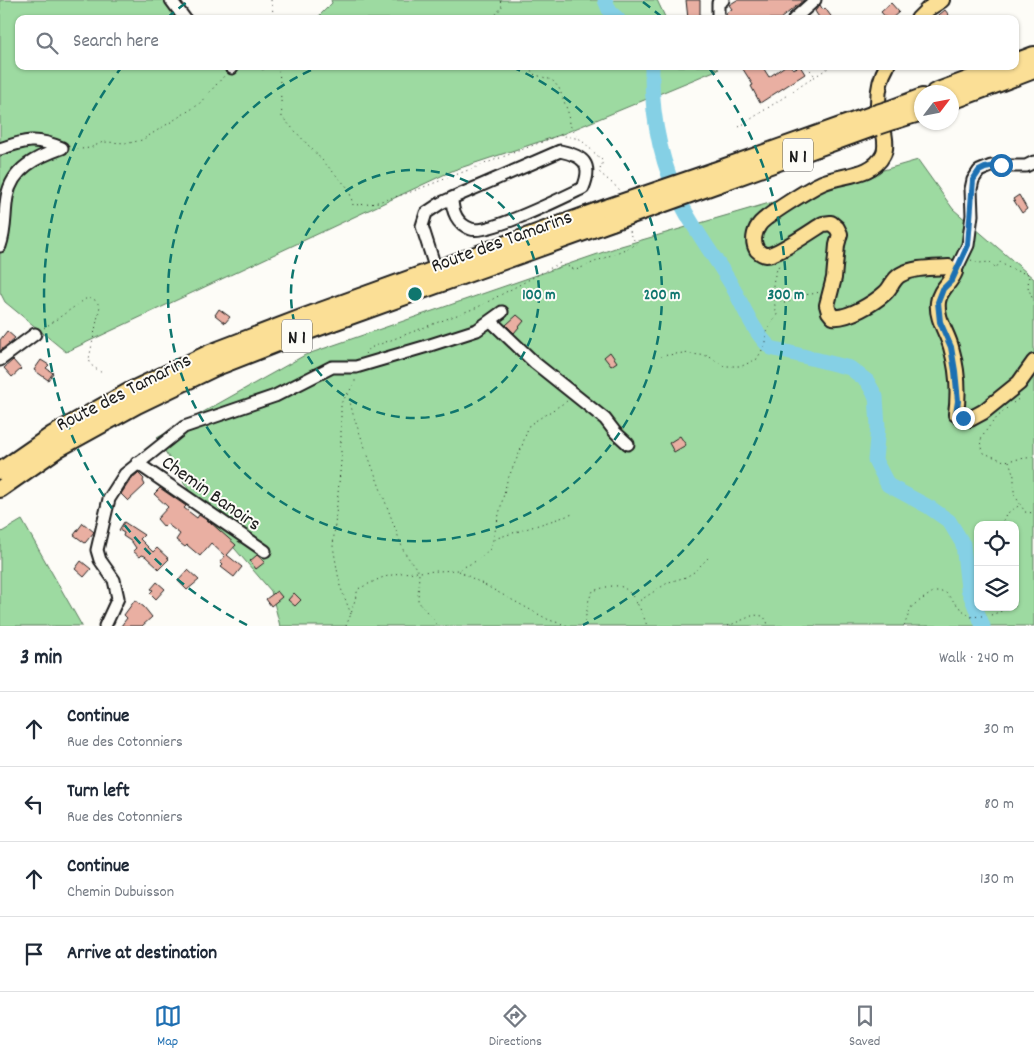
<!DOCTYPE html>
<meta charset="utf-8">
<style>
:root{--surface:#fff;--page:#f6f6f7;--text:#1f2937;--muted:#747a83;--line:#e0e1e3;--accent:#1f6fb2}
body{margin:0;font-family:Dekko,sans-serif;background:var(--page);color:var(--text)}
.controls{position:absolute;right:15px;bottom:15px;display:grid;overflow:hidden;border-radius:10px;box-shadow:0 1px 4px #0004}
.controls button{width:45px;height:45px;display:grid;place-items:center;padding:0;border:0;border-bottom:1px solid var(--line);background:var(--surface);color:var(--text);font:25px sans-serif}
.compass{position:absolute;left:914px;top:85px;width:45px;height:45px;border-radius:50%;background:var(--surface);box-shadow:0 1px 4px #0004;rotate:58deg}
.stop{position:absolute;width:15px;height:15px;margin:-11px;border:4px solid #1f6fb2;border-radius:50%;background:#fff}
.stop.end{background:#1f6fb2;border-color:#fff;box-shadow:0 1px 5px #0008}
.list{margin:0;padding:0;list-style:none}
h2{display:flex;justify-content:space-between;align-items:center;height:65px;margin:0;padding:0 20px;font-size:21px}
h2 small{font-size:16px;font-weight:400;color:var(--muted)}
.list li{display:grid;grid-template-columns:32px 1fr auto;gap:15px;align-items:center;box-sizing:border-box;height:75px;padding:0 20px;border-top:1px solid var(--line)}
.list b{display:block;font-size:19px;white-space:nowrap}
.list p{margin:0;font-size:16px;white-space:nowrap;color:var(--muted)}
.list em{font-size:16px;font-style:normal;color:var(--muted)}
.icon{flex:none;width:28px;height:28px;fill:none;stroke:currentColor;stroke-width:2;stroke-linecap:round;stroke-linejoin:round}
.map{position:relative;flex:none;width:1034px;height:626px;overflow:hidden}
.search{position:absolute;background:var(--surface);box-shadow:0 1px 4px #0004;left:15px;right:15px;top:15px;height:55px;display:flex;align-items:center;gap:12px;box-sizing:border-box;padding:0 18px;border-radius:10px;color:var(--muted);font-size:19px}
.sheet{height:365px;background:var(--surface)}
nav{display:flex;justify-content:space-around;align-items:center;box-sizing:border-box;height:70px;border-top:1px solid var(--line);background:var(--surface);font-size:14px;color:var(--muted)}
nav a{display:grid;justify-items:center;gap:2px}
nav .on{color:var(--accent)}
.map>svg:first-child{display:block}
</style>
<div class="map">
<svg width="1034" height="626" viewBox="0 0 1034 626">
<rect width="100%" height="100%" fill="#fdfcf7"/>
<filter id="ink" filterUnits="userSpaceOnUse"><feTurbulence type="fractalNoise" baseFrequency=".02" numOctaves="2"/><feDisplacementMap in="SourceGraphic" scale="10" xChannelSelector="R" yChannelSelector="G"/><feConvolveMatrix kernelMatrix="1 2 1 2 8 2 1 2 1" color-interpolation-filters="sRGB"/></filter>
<g filter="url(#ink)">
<!-- green -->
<path fill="#9ddaa1" stroke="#5c7b5e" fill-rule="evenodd" d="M0,0H176L189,19H19V66H258L263,70L267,66H709L719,69L560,135L454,170L66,352L5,302L0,292Z
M331,0H657L666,19H316L332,3Z
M918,160L953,209L1034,279V626H280L271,591L199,507L157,438L305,355L621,246ZM978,525H1015V607H978Z
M22,520L82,626H0V533Z"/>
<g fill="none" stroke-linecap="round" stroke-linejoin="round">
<!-- river -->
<path stroke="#85d0e5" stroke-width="15" d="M605,0L610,12L618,19
M652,66C651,117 660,164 684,209C698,235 716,259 731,284C743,305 753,332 771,348L850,368L867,381L876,397L878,426L875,460L888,485L929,507L949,521L963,544L968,589L983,626"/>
</g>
<!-- building -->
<path fill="#e9afa2" stroke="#1c1c1c" d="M686,0H700V19H688Z
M737,0H804L780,19H727L726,13L732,9L729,5Z
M891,3L899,12L891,19H887L881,12Z
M820,5L823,10L825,8L833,19H820L815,11Z
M945,10L952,19H934Z
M741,66H762L769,77L785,66H791L793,69L800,66L805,74L760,103L751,86L753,85Z
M1019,195L1027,209L1022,213L1013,199Z
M219,309L230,317L225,323L215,315Z
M517,315L524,321L514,333L506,325Z
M7,331L15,338L0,351V340Z
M610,352L617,362L611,366L604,357Z
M13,360L21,369L12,377L4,368Z
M41,360L49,365L46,368L53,373L48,380L34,370Z
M680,436L686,445L674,452L669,443Z
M138,473L144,479L143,481L145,485L128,501L121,494L131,479Z
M160,488L186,506L184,508L197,518L199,515L211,523L236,545L227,555L242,567L234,577L221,567L223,565L220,562L225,556L211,543L200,556L187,545L185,547L176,540L180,534L167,524L164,527L157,519L168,507L154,494Z
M124,522L144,535L140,539L153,552L157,548L169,559L159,569L145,556L142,555L140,557L133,551L136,548L132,542L123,536L124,533L119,530Z
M83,523L94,532L85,543L74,535Z
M257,555L265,562L256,569L250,561Z
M81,561L91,569L84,577L75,569Z
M188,570L199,580L187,590L178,581Z
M157,582L165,589L156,599L150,593L153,590L151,589Z
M277,591L282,597L271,606L266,599Z
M294,593L301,600L295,606L288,600Z
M135,600L144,607L152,617L142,626H121L127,618L124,615Z"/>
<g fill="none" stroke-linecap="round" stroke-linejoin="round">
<!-- minor casing -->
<g stroke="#1c1c1c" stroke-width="15">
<path id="minor" d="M171,0L185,19
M718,19V3L723,0
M794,19L815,0
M230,66L232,68
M0,149C25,140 36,137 62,148C37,157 12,168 7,197C4,214 6,230 0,246
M560,151C584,156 593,164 583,188C564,197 488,235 471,229C457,224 452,211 452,198Z
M436,270L422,226L426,213L441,203L452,198
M955,272L968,245L972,215L971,189L973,180L979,171L991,166H1026L1034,162
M491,321L535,363L605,419L615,432L628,444
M0,360L35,334
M137,463L265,551
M105,626L118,598L114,580L100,560L97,550L109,499L125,474L184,427L275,396L332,367H356L424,347L477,330L502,312"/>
</g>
<!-- major casing -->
<g stroke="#1c1c1c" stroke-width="18">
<path id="major" d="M918,19L928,9L942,0
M887,66C881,76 878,91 878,103C879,117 890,143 883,155C872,177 842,174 822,183C811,188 765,216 759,225C754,232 752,242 757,250C759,252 763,255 766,255C776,256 813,230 823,224L831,223L837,228L840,234L837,245L834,278L827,305L829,312L833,317C848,319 874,303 885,293C891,288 893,279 900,275C914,267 933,268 949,267L955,272C951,283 939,290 938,302C936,319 947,332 951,347C957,368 959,393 956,414L963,418L970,419L983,412L1019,383L1034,362"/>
</g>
<!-- highway casing -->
<g stroke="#1c1c1c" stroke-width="20">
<path id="highway" d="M1015,62L1034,55
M935,92L1005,66
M952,101L1034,70
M890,109L922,97
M893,121L922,112
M714,171L874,114
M718,184L878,126
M0,471L52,435L130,391L210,353L304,317L606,208
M0,489L59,448L137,405L214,368L311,330L612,222"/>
</g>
<!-- path -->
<path stroke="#1c1c1c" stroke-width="1" stroke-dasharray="1 4" stroke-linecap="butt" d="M271,0L274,19
M498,19L496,14L502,7L500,0
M279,66L282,117L349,189L353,205L371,204L408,193L560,135L580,139L603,161L599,172L620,190
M529,66L533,74L552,80L559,88L568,112L569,124L579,138
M807,66L814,75
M739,127L831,66
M72,150L90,148L103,142L129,143L142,140L198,105L225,75
M971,260L979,263L990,262L996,268L1000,262C1009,269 1018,272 1029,274L1028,287L1034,303
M772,294L784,303C791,302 793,299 799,296C804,294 812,295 819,292
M44,328L87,298L95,300L100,306L89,359L91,365L102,373
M365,354L370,348L478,307L560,263L576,270L637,244L629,233L633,228
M661,356L683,353L708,356L724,366H742L757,359L766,343V332L777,315C772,293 770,283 780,263
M348,394L354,418L404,552L419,572L418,601L438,626
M1013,403L1020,398
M1007,408C995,419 986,428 980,442L984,453L1004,461L1034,457
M1009,461L1014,476V494L1025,512L1034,513
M1001,525L1006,514L1020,505
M494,539L573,514
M459,571L549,620L569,626
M636,603L669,582L686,577L694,572L708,558
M351,614L340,586L333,546L341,462V403L355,383V378
M346,626L351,614L358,589L381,578L399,573L458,570L478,560L491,548L507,481L521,449L529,425L567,401
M584,626L589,599L593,591C602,588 616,583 624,588C635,595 643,614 647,626
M728,626L754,615L763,616L767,621L768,626
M904,626L912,606L933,592H945L961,609L971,617L991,615L1007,609V607"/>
<!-- minor -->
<use href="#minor" stroke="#fdfcf7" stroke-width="11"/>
<!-- major -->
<use href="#major" stroke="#fbdf96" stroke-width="14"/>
<!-- highway -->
<use href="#highway" stroke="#fbdf96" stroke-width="16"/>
<!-- highway-bridge casing -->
<g stroke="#1c1c1c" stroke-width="20" stroke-linecap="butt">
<path id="highway-bridge" d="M874,114L890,109
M878,126L893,121
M606,208L714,171
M612,222L718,184"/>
</g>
<!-- highway-bridge -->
<use href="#highway-bridge" stroke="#fbdf96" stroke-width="16"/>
</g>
</g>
<g fill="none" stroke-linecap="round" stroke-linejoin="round" filter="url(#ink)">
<!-- route -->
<path stroke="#1f6fb2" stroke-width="6" d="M963,418L956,414L958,401L955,371L951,347L940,322L938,302L943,289L952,280L968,245L973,180L979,171L985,168L1001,165"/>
</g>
<!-- distance rings -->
<g fill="none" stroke="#0f766e" stroke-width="2.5" stroke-dasharray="9 6">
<circle cx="415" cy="294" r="124"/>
<path d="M512 67A247 247 0 1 1 318 67"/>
<path d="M247 625A371 371 0 0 1 121 68M167 18A371 371 0 0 1 187 2M643 2A371 371 0 0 1 663 18M709 68A371 371 0 0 1 583 625"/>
</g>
<g text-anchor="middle" stroke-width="4" stroke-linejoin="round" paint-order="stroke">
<!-- shield labels -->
<g fill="#fdfcf7" stroke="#605f5e" stroke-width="1">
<rect x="783" y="138.5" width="30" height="33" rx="4"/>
<rect x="282" y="319.5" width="30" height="33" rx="4"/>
</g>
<g font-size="19" font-weight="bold" fill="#1c1c1c">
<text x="798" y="162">N 1</text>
<text x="297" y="343">N 1</text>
</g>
<!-- street labels -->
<g font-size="20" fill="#1c1c1c" stroke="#fdfcf7">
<text transform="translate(501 240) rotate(-20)" y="7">Route des Tamarins</text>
<text transform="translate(123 391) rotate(-27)" y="7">Route des Tamarins</text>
<text transform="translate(212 492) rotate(35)" y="7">Chemin Banoirs</text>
</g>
</g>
<circle cx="415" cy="294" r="8" fill="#0f766e" stroke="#fdfcf7" stroke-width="2.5"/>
<g font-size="15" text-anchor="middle" font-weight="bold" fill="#0f766e" stroke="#fdfcf7" stroke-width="4" stroke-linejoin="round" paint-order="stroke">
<text x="539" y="299">100 m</text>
<text x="662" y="299">200 m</text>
<text x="786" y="299">300 m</text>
</g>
</svg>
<div class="controls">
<button><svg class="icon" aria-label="locate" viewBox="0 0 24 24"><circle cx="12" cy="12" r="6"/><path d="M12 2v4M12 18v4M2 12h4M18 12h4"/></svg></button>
<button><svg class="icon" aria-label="layers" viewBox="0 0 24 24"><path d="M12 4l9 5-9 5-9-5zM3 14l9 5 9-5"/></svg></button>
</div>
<svg class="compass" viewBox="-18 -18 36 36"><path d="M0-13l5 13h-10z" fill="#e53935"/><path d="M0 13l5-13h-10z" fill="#747a83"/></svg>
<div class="stop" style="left:1001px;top:165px"></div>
<div class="stop end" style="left:963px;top:418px"></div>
<div class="search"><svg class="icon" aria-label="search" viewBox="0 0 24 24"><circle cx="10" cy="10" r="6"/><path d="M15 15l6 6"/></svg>Search here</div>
</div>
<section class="sheet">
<h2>3 min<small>Walk · 240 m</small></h2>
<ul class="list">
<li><svg class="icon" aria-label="ahead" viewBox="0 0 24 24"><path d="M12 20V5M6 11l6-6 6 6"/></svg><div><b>Continue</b><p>Rue des Cotonniers</p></div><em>30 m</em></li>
<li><svg class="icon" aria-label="left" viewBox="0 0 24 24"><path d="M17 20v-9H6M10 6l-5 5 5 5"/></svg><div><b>Turn left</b><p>Rue des Cotonniers</p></div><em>80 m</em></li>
<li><svg class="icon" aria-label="ahead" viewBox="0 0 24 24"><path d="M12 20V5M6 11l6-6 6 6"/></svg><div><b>Continue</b><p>Chemin Dubuisson</p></div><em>130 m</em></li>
<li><svg class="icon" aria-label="arrive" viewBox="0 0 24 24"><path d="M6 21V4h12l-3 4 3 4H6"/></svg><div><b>Arrive at destination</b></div></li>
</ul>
</section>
<nav>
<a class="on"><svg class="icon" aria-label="map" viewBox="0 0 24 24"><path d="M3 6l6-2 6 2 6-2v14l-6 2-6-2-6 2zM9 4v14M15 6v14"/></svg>Map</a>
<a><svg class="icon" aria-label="directions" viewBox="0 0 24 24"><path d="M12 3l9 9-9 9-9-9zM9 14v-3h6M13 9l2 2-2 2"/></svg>Directions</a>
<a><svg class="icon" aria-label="saved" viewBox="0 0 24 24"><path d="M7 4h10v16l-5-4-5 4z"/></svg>Saved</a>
</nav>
